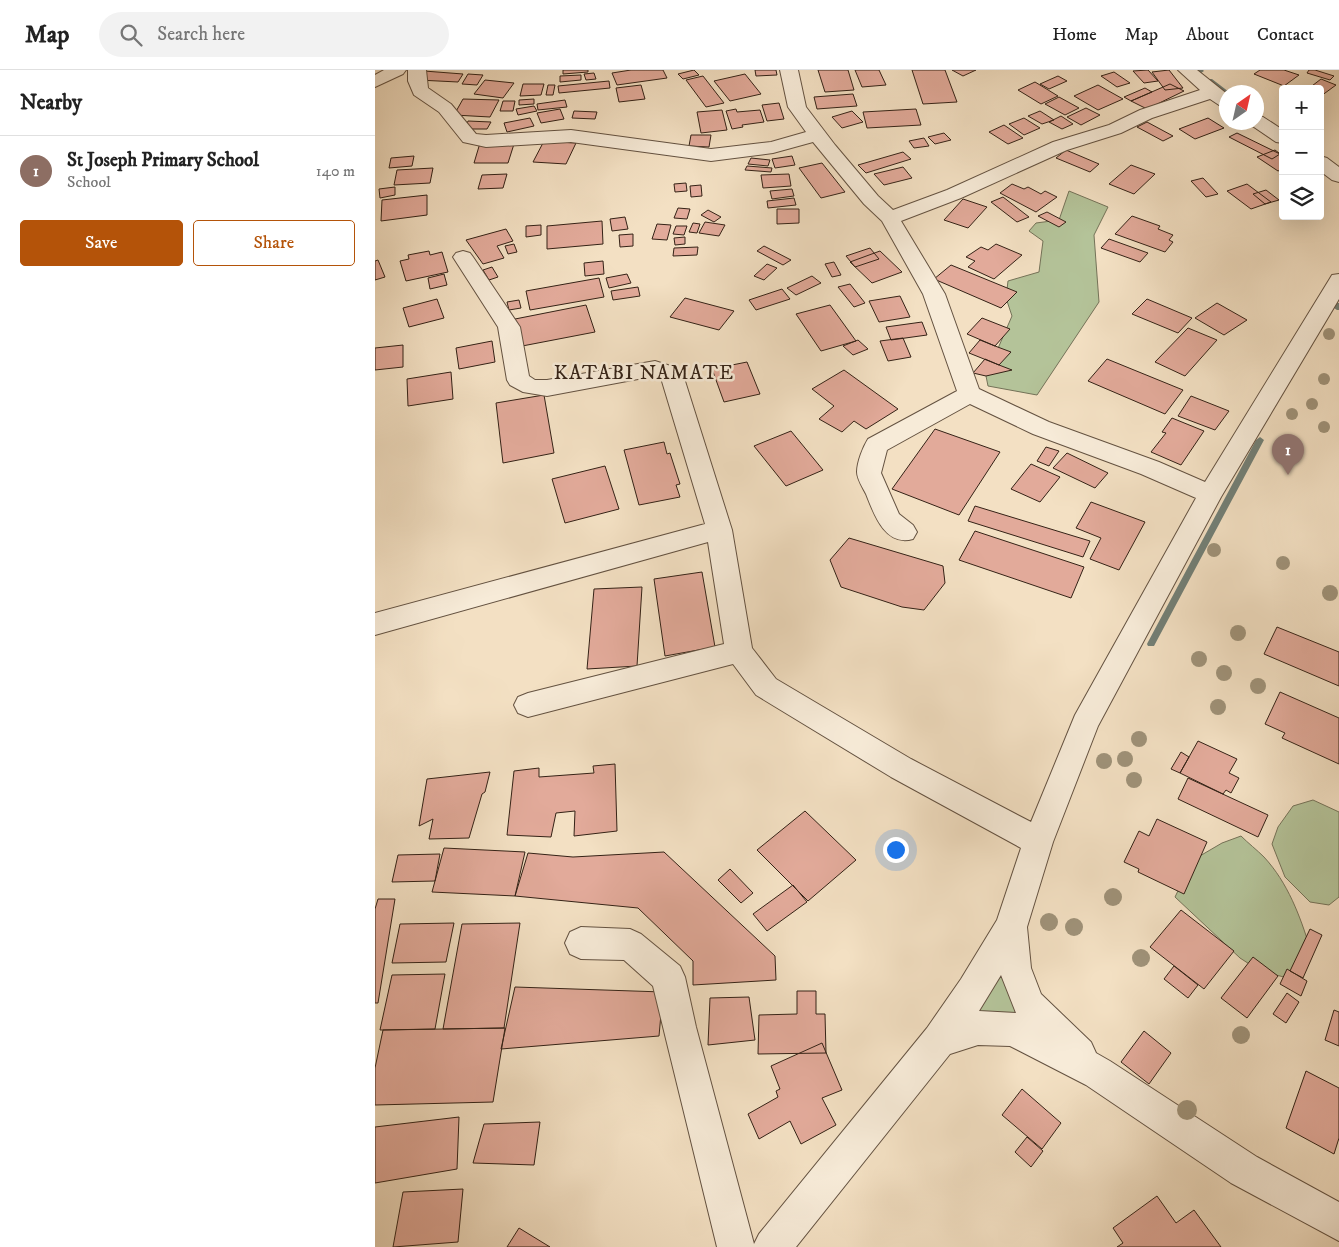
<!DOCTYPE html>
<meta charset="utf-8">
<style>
:root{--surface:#fff;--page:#f2f2f2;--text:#222;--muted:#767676;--line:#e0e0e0;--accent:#b45309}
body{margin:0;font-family:"IM FELL DW Pica",serif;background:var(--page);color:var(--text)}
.controls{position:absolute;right:15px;top:15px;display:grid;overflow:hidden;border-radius:5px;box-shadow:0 5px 20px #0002}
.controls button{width:45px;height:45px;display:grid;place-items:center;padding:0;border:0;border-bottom:1px solid var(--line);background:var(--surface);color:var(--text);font:25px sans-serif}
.compass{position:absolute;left:844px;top:15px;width:45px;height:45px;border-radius:50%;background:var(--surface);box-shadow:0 5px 20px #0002;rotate:34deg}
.you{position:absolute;left:520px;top:779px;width:18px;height:18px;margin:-12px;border:4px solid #fff;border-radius:50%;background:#1a73e8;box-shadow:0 0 0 8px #1a73e833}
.badge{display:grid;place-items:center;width:32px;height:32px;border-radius:50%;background:var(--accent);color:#fff;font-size:16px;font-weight:700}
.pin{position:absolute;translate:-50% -41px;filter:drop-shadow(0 1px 2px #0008)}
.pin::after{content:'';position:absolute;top:26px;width:18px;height:15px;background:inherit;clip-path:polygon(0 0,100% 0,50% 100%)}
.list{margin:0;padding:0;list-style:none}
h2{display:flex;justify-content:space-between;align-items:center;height:65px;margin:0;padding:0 20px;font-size:21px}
h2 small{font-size:16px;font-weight:400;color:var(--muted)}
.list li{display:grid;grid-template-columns:32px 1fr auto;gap:15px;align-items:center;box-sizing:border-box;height:70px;padding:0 20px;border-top:1px solid var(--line)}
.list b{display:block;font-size:19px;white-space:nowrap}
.list p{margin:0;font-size:16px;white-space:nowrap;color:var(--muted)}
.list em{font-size:16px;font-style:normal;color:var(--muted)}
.actions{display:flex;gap:10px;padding:15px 20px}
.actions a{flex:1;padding:11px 0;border:1px solid var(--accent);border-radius:5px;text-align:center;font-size:18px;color:var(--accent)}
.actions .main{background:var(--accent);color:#fff}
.icon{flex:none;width:28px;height:28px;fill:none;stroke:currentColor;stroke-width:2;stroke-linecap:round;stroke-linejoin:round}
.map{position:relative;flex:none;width:964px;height:1177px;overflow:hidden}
header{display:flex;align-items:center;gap:30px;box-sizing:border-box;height:70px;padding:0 25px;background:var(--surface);border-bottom:1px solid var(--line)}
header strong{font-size:24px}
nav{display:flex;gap:28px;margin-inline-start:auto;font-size:18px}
.search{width:350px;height:45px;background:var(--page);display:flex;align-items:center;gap:12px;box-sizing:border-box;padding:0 18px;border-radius:28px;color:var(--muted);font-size:19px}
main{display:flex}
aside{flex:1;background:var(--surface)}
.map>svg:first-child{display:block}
</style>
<header>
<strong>Map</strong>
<div class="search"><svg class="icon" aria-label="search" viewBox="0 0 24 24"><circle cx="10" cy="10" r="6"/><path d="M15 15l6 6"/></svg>Search here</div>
<nav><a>Home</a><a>Map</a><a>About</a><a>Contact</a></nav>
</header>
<main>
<aside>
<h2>Nearby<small></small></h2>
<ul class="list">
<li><span class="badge" style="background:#8d6e63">1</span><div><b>St Joseph Primary School</b><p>School</p></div><em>140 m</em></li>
</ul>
<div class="actions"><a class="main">Save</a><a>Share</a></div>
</aside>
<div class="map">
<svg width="964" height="1177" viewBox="0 0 964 1177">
<rect width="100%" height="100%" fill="#f3e0c3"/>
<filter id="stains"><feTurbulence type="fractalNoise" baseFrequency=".004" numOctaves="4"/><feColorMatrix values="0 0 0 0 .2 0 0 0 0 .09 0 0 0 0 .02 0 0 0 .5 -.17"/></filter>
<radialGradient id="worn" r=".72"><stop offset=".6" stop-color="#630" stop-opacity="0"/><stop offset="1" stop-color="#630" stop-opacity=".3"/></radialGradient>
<!-- green -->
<path fill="#b4c399" stroke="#747258" d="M694,121L733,137L719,165L724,232L662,325L613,316L611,306L637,246L631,228L633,211L664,202L668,171L654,161L661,153L684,150Z
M938,730L964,742V827L954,835L935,832L910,807L897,774L903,757L918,736Z
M866,766C873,773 882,780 889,787C913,813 925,846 935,878L917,909L885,901L865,888L800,827L818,790L847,773Z
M627,903L662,962L600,945Z"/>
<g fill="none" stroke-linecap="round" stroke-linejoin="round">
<!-- stream -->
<path fill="#727f76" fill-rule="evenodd" d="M822,0H828L829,1L826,3Z
M833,9H837L854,22H852V26L833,11Z
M962,233H964V240H962L959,238Z
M885,367L889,370L779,576H773L772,574L773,572L881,370Z"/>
</g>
<!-- building -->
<path fill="#e2aa9a" stroke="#342216" d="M188,0H213V2L188,4Z
M256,0H288L292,8L242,15L237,3Z
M319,0L324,5L308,9L303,4Z
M380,0H401L402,5L381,6Z
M443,0H473L479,20L450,22Z
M480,0H504L511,15L487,17Z
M537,0H570L582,32L548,34Z
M577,0H601L588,6Z
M773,0L783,11L769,13L758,1Z
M794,0L808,18L790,20L777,2Z
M885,0H909L924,5L909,16L879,4Z
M934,0H940L959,6L955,10L932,3Z
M49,1L88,4L83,12L43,10Z
M739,2L755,13L742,17L726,6Z
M219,3L221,9L211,10L209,4Z
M93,4L108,5L102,15L87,14Z
M370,4L386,24L355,31L339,11Z
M206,5V10L185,12V6Z
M328,6L349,33L331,37L311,10Z
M683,6L692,11L674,19L665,14Z
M946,9L961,15L946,26L945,19H933Z
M110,10L139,13L128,28L99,24Z
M234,11L235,18L184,23L183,16Z
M660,12L683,26L666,34L643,20Z
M148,14H169L166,25L145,26Z
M795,14L809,21L772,39L756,31Z
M173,15H180L178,25H171Z
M266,15L270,29L244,32L241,18Z
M723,15L748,29L723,40L699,26Z
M770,18L777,22L756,31L749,27Z
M478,24L482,36L442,39L439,27Z
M684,27L704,38L690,45L670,34Z
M88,29L124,30L115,47L79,45Z
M159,29V34L144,35V30Z
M190,30L192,37L163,40L162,34Z
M128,31H140L138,41H125Z
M404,33L409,49L392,51L387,35Z
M159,36L162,41L143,45L141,39Z
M711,38L725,45L706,55L692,47Z
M185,39L189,49L166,53L162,43Z
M361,39L362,42L385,40L389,52L367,55L368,57L357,59L351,41Z
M541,39L546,55L492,58L488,42Z
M347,40L352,60L326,63L322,42Z
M199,41L222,42L220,49L197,48Z
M477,41L488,52L467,58L457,47Z
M665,41L679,50L667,54L653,46Z
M686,46L698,54L687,59L674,52Z
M155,48L159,56L132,62L129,53Z
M649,48L665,58L649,65L634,54Z
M833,48L849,58L820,69L804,59Z
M93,51L116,52L112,59H90Z
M772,52L798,66L788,71L762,57Z
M629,55L648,68L633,74L614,62Z
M569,63L576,70L560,74L553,67Z
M862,63L905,84L897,89L854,67Z
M316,65H336L334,77L314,76Z
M549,68L554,76L539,78L534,71Z
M169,71L201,73L191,94L158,92Z
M105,73L139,74L133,93H99Z
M691,80L724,94L715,102L681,88Z
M900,80L908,86V99L903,101L882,87Z
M528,82L536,89L491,103L483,95Z
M39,86L37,96L14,98L16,88Z
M417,86L420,95L400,98L397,89Z
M376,88L395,90L393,96L373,94Z
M447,93L470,122L446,128L424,98Z
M756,95L780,104L759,124L734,114Z
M372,96L397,98L396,102L370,100Z
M528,97L537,108L509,115L499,104Z
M58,98L55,113L19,115L22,100Z
M132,104L128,118L103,119L107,105Z
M414,104L416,116L388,118L386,105Z
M828,108L843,124L831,127L816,111Z
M311,113L312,121L300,122L299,114Z
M637,114L649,119L653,117L666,124L670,121L682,127L661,142L625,123Z
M872,114L896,132L876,139L852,121Z
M326,115L327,126L316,127L315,116Z
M20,117V125L5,128L4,119Z
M417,119L419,126L397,129L395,121Z
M891,120L904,130L890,134L878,124Z
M52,125V145L6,151L7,130Z
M628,127L654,147L642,152L616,132Z
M419,128L421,135L393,138L392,131Z
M588,129L612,137L593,158L569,150Z
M303,138L315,139L312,149L299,148Z
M402,139H424V153L402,154Z
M333,140L346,147L339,152L326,145Z
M672,142L691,152L684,157L663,146Z
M757,146L785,156L783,159L798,165L794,170L798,172L790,182L740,164Z
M250,147L253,159L237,161L235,149Z
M227,151L228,174L172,179V156Z
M330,152L350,155L344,166L324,163Z
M318,153L325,154L322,163L314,162Z
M282,154L296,155L292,170L277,169Z
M166,155V165L151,167V156Z
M301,156H312L309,165L298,164Z
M131,159L138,171L122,176L129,188L108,194L91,170Z
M258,164V176L245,177L244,165Z
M310,167V174L300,175L299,168Z
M734,169L773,183L765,192L726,178Z
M139,174L142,182L133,184L130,176Z
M621,174L647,185L619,209L593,197L600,191L591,187L606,177L613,180Z
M389,176L416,190L408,195L382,181Z
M323,177L322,185L298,186L299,178Z
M495,178L504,189L480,197L471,186Z
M54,181L55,185L67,182L73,202L31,211L25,191L34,189L33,185Z
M505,181L527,202L497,213L475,192Z
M3,190L10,207L0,210V191Z
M228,191L229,204L210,206L209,193Z
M459,192L466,205L457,207L450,194Z
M392,194L402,198L389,210L379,206Z
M576,195L642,222L626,238L559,209Z
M117,197L123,207L114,210L108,200Z
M69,204L72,215L55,219L53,208Z
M252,204L256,213L234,218L231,208Z
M437,206L446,213L421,225L412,218Z
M224,208L229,227L155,240L151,221Z
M475,214L490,233L479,237L463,217Z
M263,217L265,226L238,230L236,221Z
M407,219L415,229L381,240L374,230Z
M525,226L535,247L504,252L494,231Z
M310,228L359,241L344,260L295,247Z
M62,229L69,248L34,257L28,238Z
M772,229L817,248L803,263L757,244Z
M144,230L146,238L134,240L132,232Z
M842,233L872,250L849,265L820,248Z
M211,235L220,262L142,277L135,250Z
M455,235L481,271L446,281L421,244Z
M607,248L635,259L620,276L592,264Z
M547,252L552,265L516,270L511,257Z
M813,258L842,270L810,306L780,292Z
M528,268L536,287L513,291L505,271Z
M483,270L493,279L478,285L468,276Z
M605,270L620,276L636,282L624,295L594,283Z
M117,271L120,292L84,299L81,278Z
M28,275V297L0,300V278Z
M610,289L624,295L637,300L611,306L598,303Z
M732,289L808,320L790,344L713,311Z
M372,292L385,324L349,332L337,299Z
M469,300L523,339L491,359L479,351L467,362L444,349L459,336L437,319Z
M76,302L78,329L33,336L32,309Z
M169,325L179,383L128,393L121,333Z
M816,326L854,341L840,360L803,346Z
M797,348L829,361L806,395L776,382L791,363L787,362Z
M560,359L625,382L584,445L517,419Z
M416,361L448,400L411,416L379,376Z
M289,372L292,384L295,383L305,414L301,415L305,427L264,435L249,380Z
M671,377L684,381L674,396L662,391Z
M692,383L733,403L720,418L678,398Z
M656,394L685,407L665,432L636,419Z
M230,396L244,439L190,453L177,409Z
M716,432L770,452L744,500L715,489L726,468L701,458Z
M600,436L715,471L708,487L593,451Z
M600,461L709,497L696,528L584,490Z
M474,468L568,496L570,513L549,540L527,537L466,517L455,490Z
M327,502L340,577L290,586L279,509Z
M267,517L262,596L212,599L219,519Z
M902,557L964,582V616L889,584Z
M905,622L964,648V694L907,668L910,663L890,654Z
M823,671L862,689L854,703L864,708L856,723L851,720L848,724L805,703Z
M806,682L814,687L805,703L796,699Z
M240,694L242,761L199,766L200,741L181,743L176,767L132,765L139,701L164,698V707L219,703L218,696Z
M115,702L110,722L107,724L94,768L54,769L58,749L44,756L52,709Z
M813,708L893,745L883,767L803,729Z
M430,741L481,790L433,831L382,780Z
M782,749L832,772L809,824L763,802L764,799L749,792L764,761L774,766Z
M69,778L150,782L140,826L57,822Z
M289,782L400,886L401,910L318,915V891L263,838L140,826L153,783L198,787Z
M65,784L60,811L17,812L23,785Z
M355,799L378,823L366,833L343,810Z
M418,815L432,832L392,861L378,844Z
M3,829H20L3,933H0V839Z
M806,840L859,881L829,919L775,877Z
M79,853L71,892L17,893L25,854Z
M145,853L129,958L68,959L87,854Z
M935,859L947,865L928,908L915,901Z
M878,887L903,906L872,948L846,928Z
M799,896L823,915L813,928L789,909Z
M912,899L932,911L926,926L905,914Z
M70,904L60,959L5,960L17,905Z
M140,917L288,922L284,966L126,979Z
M422,921H441V944H450L451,983L383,984L384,945L422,944Z
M912,923L924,932L911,953L898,944Z
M374,927L380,970L333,975L335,928Z
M959,940L964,942V976L950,970Z
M130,958L118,1032L0,1035V998L8,960Z
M769,961L796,983L774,1014L746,992Z
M447,973L467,1020L447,1028L461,1055L426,1074L415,1051L384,1069L373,1044L403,1027L401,1021L405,1019L396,996Z
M931,1001L964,1018V1068L959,1084L911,1058Z
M647,1019L686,1053L667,1079L627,1045Z
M84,1047L82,1099L0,1113V1057Z
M165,1052L159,1095L98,1093L109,1054Z
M652,1067L668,1081L656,1097L640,1082Z
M88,1119L83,1172L18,1177L28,1122Z
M782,1126L801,1153L819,1140L846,1177H742L748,1173L738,1158Z
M144,1158L175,1177H132Z"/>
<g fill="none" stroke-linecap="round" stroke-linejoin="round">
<!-- minor casing -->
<g stroke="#645241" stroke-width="2">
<path id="minor" d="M9,0H31L28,4L0,17V5Z
M33,0H51L53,18L76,34L101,64L111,65L196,60L336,79L396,72L431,62L413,37L405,0H423L431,37L460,75L503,126L518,140L572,120L678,72L734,55L765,40L825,20L803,0H822L852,24V36L844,35L835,29L777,48L746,63L692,80L586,128L526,151L570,224L604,319L674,352L784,392L830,412L954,210L957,205L964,204V229L846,427L723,656L678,772L652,857L656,898L666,924L716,972L721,983L735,991L882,1087L964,1132V1171L856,1113L711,1015L635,976L603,975L575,984L421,1177H342L278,916L249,890L206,889L195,884L190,873L195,862L206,857L255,859L266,864L305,896L310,907L321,957L379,1174L384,1164L552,958L586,909L622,850L646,778L516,707L381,625L358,594L153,647L143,643L139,635L143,627L153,623L349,574L333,472L0,565V543L330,454L286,308L279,306L172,326L148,322L135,315L132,310L123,257L78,187L81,183L88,181L95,183L98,187L145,257L154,306L160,310H172L280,291L302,298L310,311L357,460L377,578L401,609L536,689L656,752L700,645L821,428L766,404L658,364L595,334L512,380L506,403L524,444L538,455L542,462L538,469C510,477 499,444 491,424C488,418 482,409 482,402C482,392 488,377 493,369L582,321L548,224L507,151L489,134L438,72L398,83L336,91L196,72L111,77L88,72L64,42L39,25L33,11ZM626,905L641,943L604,941Z
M882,46L888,47L908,60V73L901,72L876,55L874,52H882Z
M945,86L952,88L964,97V112L957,110L945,101Z"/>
</g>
<!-- minor -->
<use href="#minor" fill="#f7ebd8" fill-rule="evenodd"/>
</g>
<!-- trees -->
<g fill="#9f9279">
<circle cx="954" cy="264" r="6"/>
<circle cx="949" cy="309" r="6"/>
<circle cx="937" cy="334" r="6"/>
<circle cx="917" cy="344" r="6"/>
<circle cx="949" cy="357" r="6"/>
<circle cx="839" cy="480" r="7"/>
<circle cx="908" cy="493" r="7"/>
<circle cx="955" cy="523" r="8"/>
<circle cx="863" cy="563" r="8"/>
<circle cx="824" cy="589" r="8"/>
<circle cx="849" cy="603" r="8"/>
<circle cx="883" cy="616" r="8"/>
<circle cx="843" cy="637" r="8"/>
<circle cx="764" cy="669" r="8"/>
<circle cx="750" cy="689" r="8"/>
<circle cx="729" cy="691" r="8"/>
<circle cx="759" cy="710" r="8"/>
<circle cx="738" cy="827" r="9"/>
<circle cx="674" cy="852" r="9"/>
<circle cx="699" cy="857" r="9"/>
<circle cx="766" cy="888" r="9"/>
<circle cx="866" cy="965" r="9"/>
<circle cx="812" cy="1040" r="10"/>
</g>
<g text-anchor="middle" stroke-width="5" stroke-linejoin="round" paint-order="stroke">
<!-- quarter labels -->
<g font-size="20" letter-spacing="1" fill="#342216" stroke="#f7ebd8">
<text x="269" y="309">KATABI NAMATE</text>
</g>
</g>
<rect width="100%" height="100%" filter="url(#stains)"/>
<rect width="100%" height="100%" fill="url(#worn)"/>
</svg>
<div class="controls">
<button>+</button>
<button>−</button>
<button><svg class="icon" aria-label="layers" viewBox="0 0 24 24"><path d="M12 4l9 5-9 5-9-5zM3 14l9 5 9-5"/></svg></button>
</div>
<svg class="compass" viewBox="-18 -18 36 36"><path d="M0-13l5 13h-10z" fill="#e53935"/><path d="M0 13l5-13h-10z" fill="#767676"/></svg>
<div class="you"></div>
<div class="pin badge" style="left:913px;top:405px;background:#8d6e63">1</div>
</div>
</main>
